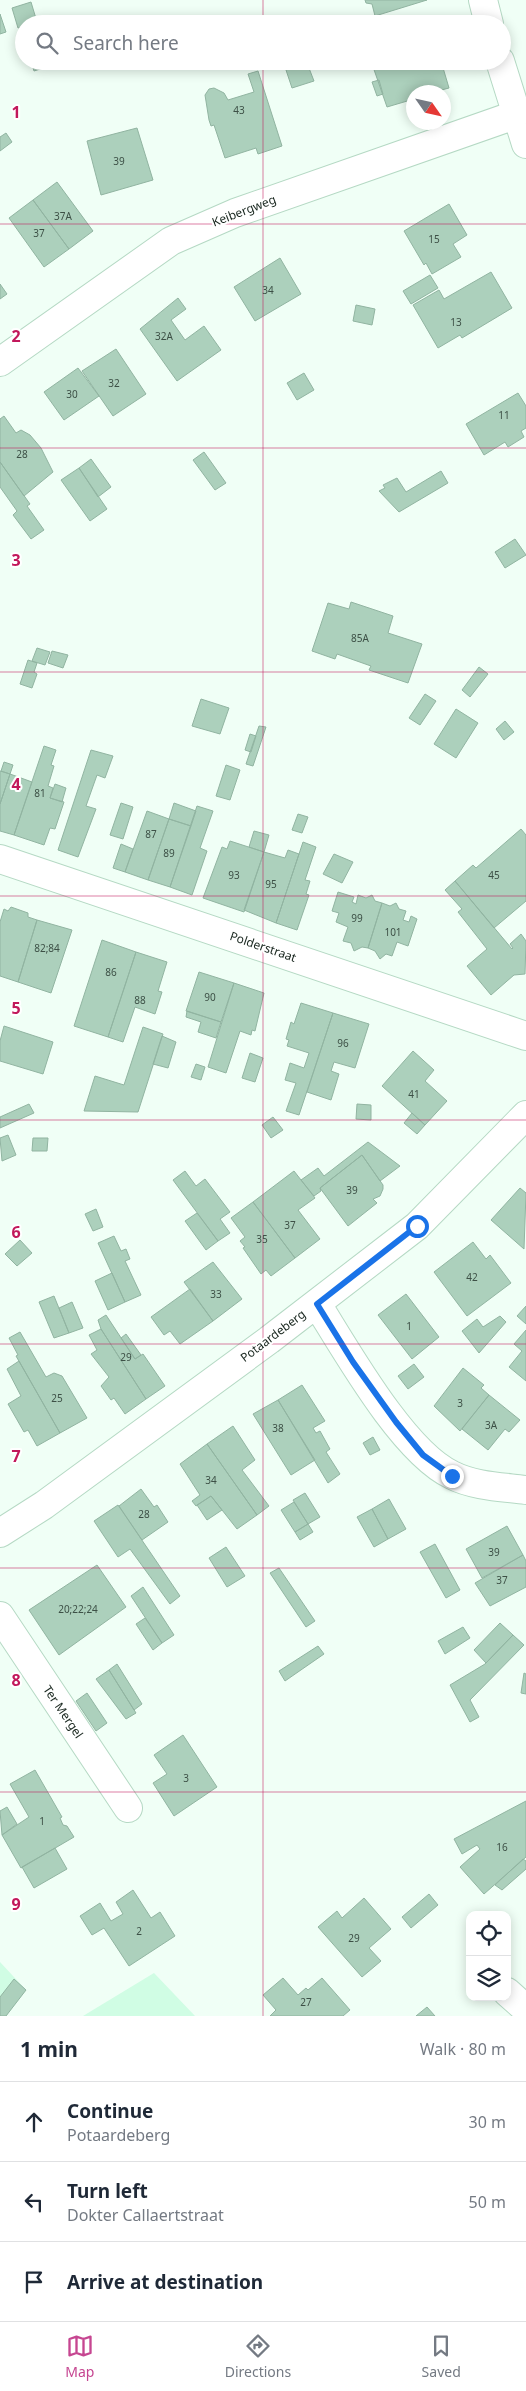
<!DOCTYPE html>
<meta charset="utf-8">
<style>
:root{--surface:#fff;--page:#f2f2f3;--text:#1f2937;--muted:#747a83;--line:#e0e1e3;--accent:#c64691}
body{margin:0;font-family:"Noto Sans",sans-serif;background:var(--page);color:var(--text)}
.controls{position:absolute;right:15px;bottom:15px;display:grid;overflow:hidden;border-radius:10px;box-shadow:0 2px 12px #0003}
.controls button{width:45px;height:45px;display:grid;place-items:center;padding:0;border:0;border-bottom:1px solid var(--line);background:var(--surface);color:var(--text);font:25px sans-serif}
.compass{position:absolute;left:406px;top:85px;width:45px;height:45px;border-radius:50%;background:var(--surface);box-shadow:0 2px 12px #0003;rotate:124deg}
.stop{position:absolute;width:15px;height:15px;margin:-11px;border:4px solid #1a73e8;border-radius:50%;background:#fff}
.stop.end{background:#1a73e8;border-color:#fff;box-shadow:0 1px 5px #0008}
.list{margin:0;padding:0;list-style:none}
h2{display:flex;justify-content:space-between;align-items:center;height:65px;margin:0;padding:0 20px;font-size:21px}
h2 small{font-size:16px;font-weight:400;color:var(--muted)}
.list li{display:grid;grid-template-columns:32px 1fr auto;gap:15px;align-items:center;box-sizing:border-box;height:80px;padding:0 20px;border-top:1px solid var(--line)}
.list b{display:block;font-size:19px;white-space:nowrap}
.list p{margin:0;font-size:16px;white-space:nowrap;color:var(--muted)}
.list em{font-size:16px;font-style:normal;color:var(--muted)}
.icon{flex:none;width:28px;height:28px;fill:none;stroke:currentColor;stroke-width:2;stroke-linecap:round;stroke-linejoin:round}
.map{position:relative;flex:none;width:526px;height:2016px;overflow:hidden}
.search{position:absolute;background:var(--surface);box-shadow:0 2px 12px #0003;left:15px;right:15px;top:15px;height:55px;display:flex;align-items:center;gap:12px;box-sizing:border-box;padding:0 18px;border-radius:28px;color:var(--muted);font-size:19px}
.sheet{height:305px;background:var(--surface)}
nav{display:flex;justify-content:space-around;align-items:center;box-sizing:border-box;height:70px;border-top:1px solid var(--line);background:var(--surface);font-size:14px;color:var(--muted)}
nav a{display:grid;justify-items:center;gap:2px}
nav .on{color:var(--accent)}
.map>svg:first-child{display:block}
</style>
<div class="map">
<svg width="526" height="2016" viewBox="0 0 526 2016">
<rect width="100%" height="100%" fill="#f0fff6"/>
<!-- built -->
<path fill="#d0fde4" d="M0,1962L26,1990L6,2016H0Z
M154,1973L195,2016H83Z"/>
<!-- building -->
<path fill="#acd0bc" stroke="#91b4a1" d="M365,0H427L375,16L372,4L366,3Z
M31,2L37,22L24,24V26L18,28L12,8Z
M0,14L6,32L0,34Z
M31,61H52L53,65L34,71Z
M371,61H441L449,88L434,92H414V99L387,107Z
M307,63L314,81L292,88L286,70Z
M258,71L282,146L258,154L256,148L225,158L214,125L211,126L209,120L205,95L209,89L214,88L224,93L228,100L254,92L248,74Z
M379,80L383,94L377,96L372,82Z
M137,128L153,180L101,195L87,141Z
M6,133L12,142L0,151V137Z
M57,182L93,231L69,249L33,200Z
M33,200L69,249L44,267L9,218Z
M449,204L467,235L453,244L461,257L432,274L426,263L424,265L404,231Z
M280,258L301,294L255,321L234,287Z
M491,272L512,308L462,338L460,335L438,348L413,305L439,290L444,299Z
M430,275L438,288L411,304L403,291Z
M0,284L7,294L0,299Z
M178,298L186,309L171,320L185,340L204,326L221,350L177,381L140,329Z
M356,305L375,309L372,325L353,321Z
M116,349L146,394L113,416L82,371Z
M78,368L99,396L64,420L44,392Z
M304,373L314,390L297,400L287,383Z
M518,393L526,406V428L521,431L524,437L508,447L505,442L484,455L466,424Z
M4,416L16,433L21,430L30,435L41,448L53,472L24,496L0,462V419Z
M204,452L226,483L215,490L193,460Z
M91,459L111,487L98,497L79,468Z
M0,462L30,504L27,506L44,530L31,539L13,515L17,511L0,487Z
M79,468L107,509L90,521L61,480Z
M441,471L448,483L399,512L379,491L385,488L383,485L397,478L406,492Z
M515,539L526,555L505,568L495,552Z
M351,602L393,616L388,633L422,644L408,683L369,670L371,666L337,654L335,659L312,651L328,603L349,609Z
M37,648L50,652L45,665L32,661Z
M52,651L68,655L63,668L48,663Z
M28,660L37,663L34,672L37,674L32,688L20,684Z
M479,667L488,674L470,697L462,690Z
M425,694L436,701L420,725L409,718Z
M201,699L229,708L220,734L192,726Z
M456,709L478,723L456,758L434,744Z
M505,721L514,732L504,740L496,729Z
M259,726L266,727L253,766L246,764Z
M250,734L256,736L251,752L245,750Z
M44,746L56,750L51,765L54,766L48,786L53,788L50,798L64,802L55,829L50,828L44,845L14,835Z
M91,750L113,756L105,778L97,775L86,806L96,809L78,857L58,850Z
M4,762L13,765L10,774L1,771Z
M226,765L240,770L230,800L216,796Z
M0,771L10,774L0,804Z
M10,774L32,782L14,835L0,831V804Z
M55,784L66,788L62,802L50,798Z
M121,803L133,807L123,839L110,835Z
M174,803L196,811L191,826L169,819Z
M197,806L213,811L200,848L207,851L192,895L170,887Z
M147,811L169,819L148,880L125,872Z
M298,814L308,817L302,833L292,830Z
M169,819L191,826L170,887L148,880Z
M521,829L526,835V901L494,928L455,881L473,865L476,868Z
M254,831L269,835L264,852L249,847Z
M230,841L264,852L244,912L203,898L222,847L227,849Z
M303,842L316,847L305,880L310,881L306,894L309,895L297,930L276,923Z
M121,844L133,849L125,872L113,868Z
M288,850L299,854L276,923L244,910L264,852L285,858Z
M334,854L353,862L342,883L323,874Z
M455,881L512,949L513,948L510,944L521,934L526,941L525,974L514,975L491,995L467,966L487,949L458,912L462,909L445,890Z
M338,892L354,897L352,902L356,904L358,895L366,898L372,895L375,901L382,903L368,948L362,947L354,951L351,943L343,941L348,927L336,922L339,913L332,911Z
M382,903L390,906L396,903L399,909L406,911L403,920L409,922L411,916L417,919L408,946L397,942L392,956L386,954L380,959L375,951L368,948Z
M11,907L28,913V917L37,920L18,982L0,976V922L4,909L8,911Z
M37,920L72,930L51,993L18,982Z
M102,940L136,952L108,1037L74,1026Z
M136,952L167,962L158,991L162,992L155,1014L135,1007L123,1042L108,1037Z
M199,972L234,983L221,1022L186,1011Z
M234,983L264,993L255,1031L252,1030L251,1035L240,1031L226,1073L208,1067Z
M301,1003L333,1013L299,1115L286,1111L296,1083L285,1080L290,1063L304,1068L309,1053L287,1046L289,1040L286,1039L291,1022L294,1024Z
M187,1011L221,1022L216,1038L198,1032L201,1022L186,1017Z
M333,1013L369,1024L355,1068L334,1062L331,1071L339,1074L331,1100L307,1092Z
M4,1026L53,1042L43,1074L0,1061V1041Z
M143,1027L163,1034L138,1112L84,1111L95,1076L124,1085Z
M162,1036L176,1042L168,1068L153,1064Z
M413,1051L434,1070L425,1081L447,1101L425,1125L382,1086Z
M250,1053L263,1058L255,1082L242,1078Z
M196,1064L205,1067L201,1080L191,1077Z
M29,1104L34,1113L0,1128V1117Z
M357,1104L371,1105V1120L356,1119Z
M412,1113L425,1125L417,1134L404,1123Z
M273,1117L283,1130L271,1138L262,1125Z
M8,1135L16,1155L2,1161L0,1138Z
M33,1138H48L47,1151H32Z
M368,1142L400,1166L380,1181L362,1155L320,1188L321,1191L314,1196L301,1180L318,1168L324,1176Z
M362,1155L383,1185V1189L380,1196L373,1199L377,1203L348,1226L320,1188Z
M185,1171L196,1186L205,1179L230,1212L220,1219L230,1233L218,1241L173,1180Z
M294,1171L315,1198L298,1210L320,1239L295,1258L253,1202Z
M520,1188L526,1193L524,1249L491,1220Z
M253,1202L295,1258L271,1276L266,1270L261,1274L243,1248L245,1247L240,1241L245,1237L231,1218Z
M96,1209L103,1227L93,1231L85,1214Z
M197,1213L218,1241L206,1250L185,1221Z
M114,1236L121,1251L126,1249L130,1259L125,1261L141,1295L125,1302L98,1243Z
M20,1240L32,1253L17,1266L5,1254Z
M473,1242L486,1259L490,1255L511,1283L467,1316L434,1272Z
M213,1262L242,1299L213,1321L184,1282Z
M112,1273L125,1302L108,1310L95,1281Z
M190,1289L213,1321L180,1344L170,1331L164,1335L151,1317Z
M406,1294L439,1337L412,1359L378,1315Z
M54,1296L69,1333L54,1338L39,1302Z
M72,1302L83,1328L69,1333L59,1308Z
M526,1306V1324L517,1316Z
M106,1315L135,1359L143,1354L165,1386L146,1399L101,1329L98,1320Z
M500,1316L506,1322L479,1353L462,1331L477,1319L483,1327Z
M101,1329L146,1399L125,1414L114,1398L111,1400L101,1386L109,1377L91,1354L97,1350L89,1335Z
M526,1330V1381L509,1367L522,1351L514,1344Z
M20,1332L46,1377L54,1373L62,1376L87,1418L60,1433L16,1356L18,1355L9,1338Z
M126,1334L141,1355L135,1359L121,1338Z
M19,1361L60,1433L37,1446L28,1430L24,1432L8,1404L21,1396L7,1369Z
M414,1364L424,1377L408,1389L398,1376Z
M463,1368L484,1385L481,1388L489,1395L460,1431L434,1406Z
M302,1385L325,1421L313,1428L316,1433L320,1431L330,1449L326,1452L340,1474L328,1483L278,1400Z
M489,1395L520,1420L509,1432L505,1429L488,1450L462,1429Z
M278,1400L315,1460L291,1475L253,1414Z
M233,1426L255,1460L242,1470L269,1506L257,1515L207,1444Z
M373,1437L380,1450L370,1455L363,1443Z
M207,1444L257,1515L237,1529L211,1496L196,1506L192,1501L200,1495L180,1464Z
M141,1489L154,1507L157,1505L168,1522L142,1540L119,1506Z
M305,1493L320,1517L308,1524L293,1500Z
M211,1496L222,1510L207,1520L197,1505Z
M389,1499L406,1529L388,1539L372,1509Z
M294,1502L308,1524L295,1532L281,1510Z
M118,1505L180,1596L170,1604L130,1549L118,1557L94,1521Z
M372,1509L388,1539L374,1547L357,1517Z
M308,1524L313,1532L300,1540L295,1532Z
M507,1526L523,1555L482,1578L466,1549Z
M435,1544L460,1590L446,1598L420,1552Z
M226,1547L245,1576L227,1587L209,1558Z
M523,1555L526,1561V1587L490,1606L475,1583Z
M97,1565L126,1607L59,1655L29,1610Z
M279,1568L315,1621L306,1627L270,1573Z
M143,1587L174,1635L162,1643L131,1596Z
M145,1618L162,1643L153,1650L136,1624Z
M500,1623L513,1635L486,1663L474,1650Z
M463,1627L470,1638L445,1654L438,1641Z
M513,1635L524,1645L470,1700L479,1717L470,1722L450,1685L485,1664Z
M318,1646L324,1654L285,1681L279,1671Z
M117,1664L142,1704L134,1710L109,1670Z
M109,1670L136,1713L126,1719L96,1679Z
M524,1673L526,1674V1694L521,1693Z
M87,1693L107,1723L96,1731L76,1701Z
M183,1735L217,1787L174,1816L153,1783L167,1774L154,1755Z
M35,1770L62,1817L60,1818L63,1825L67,1826L74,1837L21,1868L2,1835L29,1817L10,1784Z
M526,1801V1857L484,1894L460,1867L480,1849L477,1845L462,1854L454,1839Z
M7,1807L17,1824L2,1835L0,1811Z
M55,1848L67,1869L34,1888L22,1867Z
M523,1859L526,1861V1869L502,1890L495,1885Z
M133,1890L151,1918L160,1912L175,1936L129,1966L104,1928L92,1935L80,1916L100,1903L111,1921L123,1914L116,1902Z
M429,1894L438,1905L411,1928L402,1917Z
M364,1898L391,1929L369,1948L381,1961L362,1977L318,1927L337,1911L342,1918Z
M283,1978L298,1995L306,1988L308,1990L322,1978L350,2010L343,2016H270L276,2010L263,1995Z
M14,1979L26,1990L6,2016H0V1997Z
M427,2007L435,2016H416Z"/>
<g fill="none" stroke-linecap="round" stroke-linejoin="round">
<!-- minor casing -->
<g stroke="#b5d9c4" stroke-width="30">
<path id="minor" d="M483,0L489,24
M500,61L526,144
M0,362L171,241L235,213L515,115
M0,859L526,1036
M317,1304C346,1350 403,1452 452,1475C473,1486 503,1487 526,1490
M0,1533L44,1505L269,1340L417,1226L526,1115
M0,1616L128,1808
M507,1992L526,2009"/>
</g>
<!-- minor -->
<use href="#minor" stroke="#fff" stroke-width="28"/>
</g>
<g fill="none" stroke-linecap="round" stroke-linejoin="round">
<!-- route -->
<path stroke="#1a73e8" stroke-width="6" d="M417,1226L317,1304L353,1362L396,1422L423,1455L452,1476"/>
</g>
<!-- grid -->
<path fill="none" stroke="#c2185b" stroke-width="1" stroke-opacity="0.55" d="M263,0V24M263,61V2016M0,224H526M0,448H526M0,672H526M0,896H526M0,1120H526M0,1344H526M0,1568H526M0,1792H526"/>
<g text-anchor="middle" stroke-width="4" stroke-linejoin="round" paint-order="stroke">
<!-- number labels -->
<g font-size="10" fill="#3d5046">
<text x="239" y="114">43</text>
<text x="119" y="165">39</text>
<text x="63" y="220">37A</text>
<text x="39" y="237">37</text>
<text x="434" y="243">15</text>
<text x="268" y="294">34</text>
<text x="456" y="326">13</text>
<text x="164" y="340">32A</text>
<text x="114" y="387">32</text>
<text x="72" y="398">30</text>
<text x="504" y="419">11</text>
<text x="22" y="458">28</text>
<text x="360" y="642">85A</text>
<text x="40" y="797">81</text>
<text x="151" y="838">87</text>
<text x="169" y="857">89</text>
<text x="234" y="879">93</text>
<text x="494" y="879">45</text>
<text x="271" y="888">95</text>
<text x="357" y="922">99</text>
<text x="393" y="936">101</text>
<text x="47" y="952">82;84</text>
<text x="111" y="976">86</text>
<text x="210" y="1001">90</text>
<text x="140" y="1004">88</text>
<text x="343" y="1047">96</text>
<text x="414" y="1098">41</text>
<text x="352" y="1194">39</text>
<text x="290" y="1229">37</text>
<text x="262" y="1243">35</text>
<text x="472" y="1281">42</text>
<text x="216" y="1298">33</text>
<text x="409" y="1330">1</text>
<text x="126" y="1361">29</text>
<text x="57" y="1402">25</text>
<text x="460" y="1407">3</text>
<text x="491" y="1429">3A</text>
<text x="278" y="1432">38</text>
<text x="211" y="1484">34</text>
<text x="144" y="1518">28</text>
<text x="494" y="1556">39</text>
<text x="502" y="1584">37</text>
<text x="78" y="1613">20;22;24</text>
<text x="186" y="1782">3</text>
<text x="42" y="1825">1</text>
<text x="502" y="1851">16</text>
<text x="139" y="1935">2</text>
<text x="354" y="1942">29</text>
<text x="306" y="2006">27</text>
</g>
<!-- street labels -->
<g font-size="12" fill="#18261e" stroke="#fff">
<text transform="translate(244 211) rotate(-21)" y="4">Keibergweg</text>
<text transform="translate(263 947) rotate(19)" y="4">Polderstraat</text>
<text transform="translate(273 1336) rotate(-37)" y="4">Potaardeberg</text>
<text transform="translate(63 1712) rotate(56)" y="4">Ter Mergel</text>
</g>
</g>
<g font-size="16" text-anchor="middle" font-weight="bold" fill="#c2185b" stroke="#fff" stroke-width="4" stroke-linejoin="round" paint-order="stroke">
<text x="16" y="118">1</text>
<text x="16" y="342">2</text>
<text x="16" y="566">3</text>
<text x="16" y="790">4</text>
<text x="16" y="1014">5</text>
<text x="16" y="1238">6</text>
<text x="16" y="1462">7</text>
<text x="16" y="1686">8</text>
<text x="16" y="1910">9</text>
</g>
</svg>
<div class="controls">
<button><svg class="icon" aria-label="locate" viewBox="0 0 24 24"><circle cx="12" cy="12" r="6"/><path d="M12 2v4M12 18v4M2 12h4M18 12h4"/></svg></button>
<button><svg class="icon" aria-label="layers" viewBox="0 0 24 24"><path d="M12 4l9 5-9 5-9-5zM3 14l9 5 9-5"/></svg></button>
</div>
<svg class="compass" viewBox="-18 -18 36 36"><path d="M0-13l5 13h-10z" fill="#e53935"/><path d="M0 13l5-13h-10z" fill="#747a83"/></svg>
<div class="stop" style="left:417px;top:1226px"></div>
<div class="stop end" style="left:452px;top:1476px"></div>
<div class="search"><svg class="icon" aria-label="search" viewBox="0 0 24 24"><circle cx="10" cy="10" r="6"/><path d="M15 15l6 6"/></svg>Search here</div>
</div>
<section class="sheet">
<h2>1 min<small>Walk · 80 m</small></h2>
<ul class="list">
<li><svg class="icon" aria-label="ahead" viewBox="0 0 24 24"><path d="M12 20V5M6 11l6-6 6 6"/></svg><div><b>Continue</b><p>Potaardeberg</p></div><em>30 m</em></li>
<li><svg class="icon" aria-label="left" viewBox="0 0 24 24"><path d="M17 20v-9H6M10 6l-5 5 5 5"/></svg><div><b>Turn left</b><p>Dokter Callaertstraat</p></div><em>50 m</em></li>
<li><svg class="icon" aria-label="arrive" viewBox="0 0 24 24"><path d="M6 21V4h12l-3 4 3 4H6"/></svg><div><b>Arrive at destination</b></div></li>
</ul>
</section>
<nav>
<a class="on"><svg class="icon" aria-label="map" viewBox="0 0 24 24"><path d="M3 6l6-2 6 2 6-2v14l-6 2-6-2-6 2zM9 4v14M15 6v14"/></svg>Map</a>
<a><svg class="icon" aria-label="directions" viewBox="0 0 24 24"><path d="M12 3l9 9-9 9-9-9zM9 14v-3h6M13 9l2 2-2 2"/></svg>Directions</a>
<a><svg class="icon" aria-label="saved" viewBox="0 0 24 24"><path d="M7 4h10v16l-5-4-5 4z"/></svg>Saved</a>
</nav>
